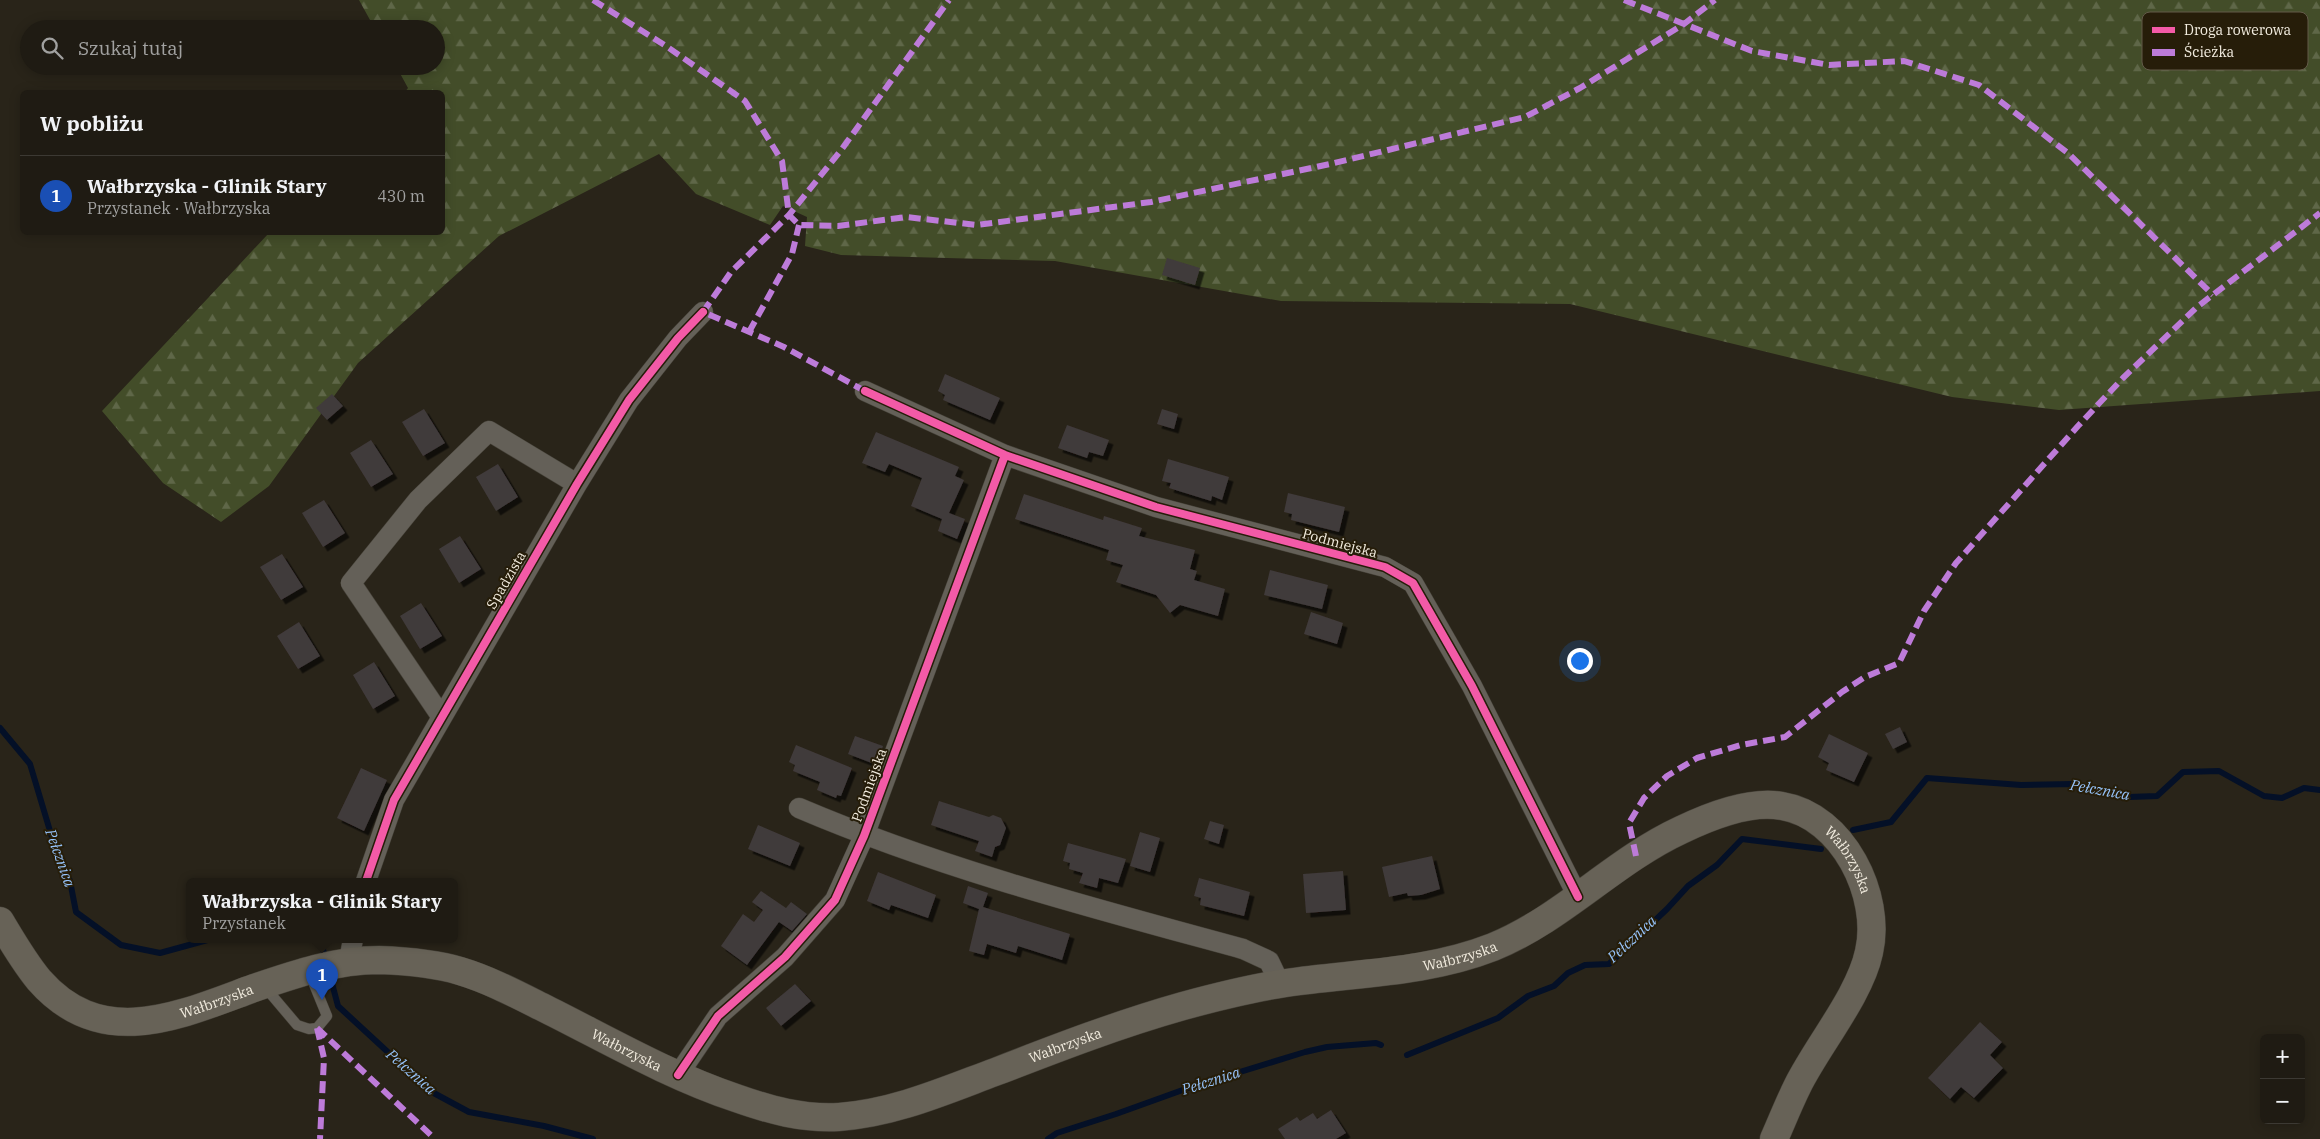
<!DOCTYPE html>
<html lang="pl">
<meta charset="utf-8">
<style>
:root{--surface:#1f1b13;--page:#27241c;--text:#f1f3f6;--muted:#a1a1a0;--line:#3c3933;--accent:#ea580c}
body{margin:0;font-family:"IBM Plex Serif",serif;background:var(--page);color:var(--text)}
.controls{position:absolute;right:15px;bottom:15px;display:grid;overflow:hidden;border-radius:8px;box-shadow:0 2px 12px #0003}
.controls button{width:45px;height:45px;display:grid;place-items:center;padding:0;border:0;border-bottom:1px solid var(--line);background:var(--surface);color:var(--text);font:25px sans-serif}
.you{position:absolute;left:1579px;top:660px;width:18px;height:18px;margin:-12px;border:4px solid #fff;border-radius:50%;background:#1a73e8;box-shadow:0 0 0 8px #1a73e833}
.badge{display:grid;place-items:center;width:32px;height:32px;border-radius:50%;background:var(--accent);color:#fff;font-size:16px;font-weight:700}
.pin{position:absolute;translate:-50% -41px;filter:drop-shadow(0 1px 2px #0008)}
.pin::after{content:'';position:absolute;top:26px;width:18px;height:15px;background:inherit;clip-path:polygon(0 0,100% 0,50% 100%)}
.popup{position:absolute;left:186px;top:878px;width:272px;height:65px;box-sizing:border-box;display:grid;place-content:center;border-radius:8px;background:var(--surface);filter:drop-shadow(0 1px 4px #0005);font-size:16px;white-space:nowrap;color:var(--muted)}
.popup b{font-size:19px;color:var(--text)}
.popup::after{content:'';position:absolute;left:50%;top:100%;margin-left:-10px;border:10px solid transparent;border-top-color:var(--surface)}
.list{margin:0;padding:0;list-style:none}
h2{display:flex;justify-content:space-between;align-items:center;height:65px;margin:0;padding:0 20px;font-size:21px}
h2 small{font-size:16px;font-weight:400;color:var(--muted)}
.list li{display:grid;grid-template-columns:32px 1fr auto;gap:15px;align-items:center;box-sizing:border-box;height:80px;padding:0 20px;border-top:1px solid var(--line)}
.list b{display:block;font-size:19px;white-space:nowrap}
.list p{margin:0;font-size:16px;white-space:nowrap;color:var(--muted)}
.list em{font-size:16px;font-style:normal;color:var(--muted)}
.icon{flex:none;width:28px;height:28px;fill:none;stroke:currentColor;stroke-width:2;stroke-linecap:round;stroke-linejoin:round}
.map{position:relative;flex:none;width:2320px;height:1139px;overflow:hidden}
.search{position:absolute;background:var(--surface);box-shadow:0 2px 12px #0003;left:20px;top:20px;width:425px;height:55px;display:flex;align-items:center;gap:12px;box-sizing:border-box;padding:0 18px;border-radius:28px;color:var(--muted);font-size:19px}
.panel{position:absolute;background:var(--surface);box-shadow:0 2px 12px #0003;left:20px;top:90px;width:425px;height:145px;border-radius:8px}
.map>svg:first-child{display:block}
</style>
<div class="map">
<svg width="2320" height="1139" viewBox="0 0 2320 1139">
<defs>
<pattern id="forest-firs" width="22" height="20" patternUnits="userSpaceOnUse" patternTransform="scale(1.25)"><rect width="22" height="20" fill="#434d29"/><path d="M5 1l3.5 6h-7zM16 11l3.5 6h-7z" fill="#5f6748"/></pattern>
<filter id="shadow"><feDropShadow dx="4.5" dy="4.5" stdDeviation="0" flood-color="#0009"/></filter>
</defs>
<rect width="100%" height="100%" fill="#292419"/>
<!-- forest -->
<path fill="url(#forest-firs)" d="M359,0H2320V391L2059,410L1952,397L1570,304L1281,301L1055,261L841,255L805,246L807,217L783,206L770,225L696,194L659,154L499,236L358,363L269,486L221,522L163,483L102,411L269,233L442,232V92H405L408,88L396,66H436V29H375Z"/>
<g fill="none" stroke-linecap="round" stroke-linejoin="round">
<!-- stream -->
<path stroke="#041027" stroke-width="6" d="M0,728L30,764L53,841L70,881L76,912L121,945L160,953L211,939
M1853,830L1891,822L1927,778L2021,785L2073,784L2129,797L2157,796L2183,772L2219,771L2264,796L2282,798L2304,788L2320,790
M320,939L326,960
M329,972L338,1006L430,1091L469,1112L544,1126L593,1139
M1407,1055L1498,1018L1528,996L1554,986L1568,973L1585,965L1609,964L1667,909L1688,886L1717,865L1742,839L1821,849
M1048,1139L1057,1133L1116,1114L1191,1087L1305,1052L1327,1047L1376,1043L1381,1045"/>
</g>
<!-- building -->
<path fill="#403a3b" filter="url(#shadow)" d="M1167,258L1200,268L1195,285L1162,275Z
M945,374L1000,398L990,420L943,400L945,395L938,391Z
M332,394L343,406L327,420L316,408Z
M424,409L445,443L423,456L402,422Z
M1162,409L1178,414L1174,429L1157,424Z
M1067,425L1109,440L1103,456L1089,452L1087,458L1058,448Z
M876,432L959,467L955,476L964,480L949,513L965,519L957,539L938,531L942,519L911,506L922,478L889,464L885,472L862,463Z
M371,440L393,474L371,487L350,453Z
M1168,459L1229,477L1222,500L1212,496L1211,501L1169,488L1171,483L1162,481Z
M498,464L518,497L496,511L476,477Z
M1288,493L1345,507L1339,532L1291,520L1292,514L1284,512Z
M1024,494L1103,520L1104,516L1142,528L1139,536L1195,550L1190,569L1197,571L1194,580L1225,589L1218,616L1180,605L1170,613L1156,595L1116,582L1123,565L1106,560L1109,550L1015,519Z
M324,500L345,533L323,547L302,513Z
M460,536L481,569L459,583L439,549Z
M282,554L303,587L281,600L260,567Z
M1270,570L1328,585L1322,609L1264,595Z
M421,603L442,636L420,649L400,616Z
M1311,612L1343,623L1337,644L1304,634Z
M299,622L320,656L298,669L277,636Z
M374,662L395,696L373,709L353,675Z
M1900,727L1907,742L1893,749L1885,734Z
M1829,734L1868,753L1854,782L1826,770L1829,763L1818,757Z
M855,736L883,746L877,765L848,754Z
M796,745L852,768L841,796L837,795L836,798L817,790L820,782L793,771L795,765L789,762Z
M361,768L387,780L364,831L337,818Z
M939,801L989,817L993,815L1001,818L1006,828L1000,845L995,847L992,857L975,851L979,841L931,825Z
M1210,821L1224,825L1219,844L1204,839Z
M758,825L800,843L790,866L748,849Z
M1140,832L1160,838L1150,872L1130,866Z
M1068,843L1126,859L1118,883L1099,878L1097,888L1079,883L1083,873L1069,869L1070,863L1063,861Z
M1432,856L1440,889L1421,895L1408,896L1407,893L1389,897L1382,867Z
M1343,871L1346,910L1306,913L1303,874Z
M878,872L936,895L928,918L891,905L889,910L867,901Z
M1199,878L1250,892L1244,916L1200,905L1201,898L1194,896Z
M968,886L988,893L983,907L1070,934L1062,960L1018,946L1016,953L987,944L984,955L969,951L979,909L963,903Z
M761,891L786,908L791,902L807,914L792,931L779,922L747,965L721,946L743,914L754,922L763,910L752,902Z
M795,984L811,1001L781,1026L766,1008Z
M1980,1022L2002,1042L1990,1055L2003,1068L1974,1098L1961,1087L1950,1099L1928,1078Z
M1331,1110L1346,1133L1336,1139H1285L1278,1129L1297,1117L1300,1121L1313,1113L1317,1119Z"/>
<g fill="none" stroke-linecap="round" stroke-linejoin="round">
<!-- service casing -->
<g stroke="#464239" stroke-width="11">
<path id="service" d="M264,986L297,1025L309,1029L317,1028L327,1016L309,972"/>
</g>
<!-- minor casing -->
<g stroke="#464239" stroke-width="21">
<path id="minor" d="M865,391L1005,455L1156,507L1385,567L1413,583L1472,686L1578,897
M441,716L351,583L418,500L489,431L577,484
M799,808C942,869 1093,908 1243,949L1269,961L1280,984
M366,881L394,800L577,484L629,400L678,338L703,312
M349,961L353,939
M678,1075L718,1016L785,957L835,900L864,836L1005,455"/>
</g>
<!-- secondary casing -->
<g stroke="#464239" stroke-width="29">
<g id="secondary">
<path id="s1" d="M0,921C12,941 24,962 39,980C102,1052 180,1015 254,988C295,974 336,960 379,960C406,961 434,963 460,971C490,980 518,995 546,1009C608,1040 670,1076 736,1098C770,1110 802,1119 839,1117C894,1113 944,1091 995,1072C1057,1048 1119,1024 1183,1006C1216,997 1252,988 1286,983C1355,973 1427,973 1493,947C1562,919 1614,861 1681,830C1710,816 1750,800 1782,806C1843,816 1882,896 1869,952C1860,995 1818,1045 1798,1085C1789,1103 1782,1121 1774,1139"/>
</g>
</g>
<!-- service -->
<use href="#service" stroke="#646058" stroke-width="10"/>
<!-- minor -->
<use href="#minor" stroke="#646058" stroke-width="20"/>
<!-- secondary -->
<use href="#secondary" stroke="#676257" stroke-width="28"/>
<!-- quiet -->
<path stroke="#bd7bd9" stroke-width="6" stroke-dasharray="12 6" stroke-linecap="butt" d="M593,0L666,46L745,101L782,161L789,215L799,225L838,226L906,217L977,225L1151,202L1330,164L1525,117L1580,88L1684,24L1715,0
M1624,0L1752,51L1829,65L1904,61L1979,85L2069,154L2213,295
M749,332L792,254L799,225
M865,391L784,347L703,312L731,272L789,215L842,149L949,0
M1636,856L1629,823L1644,798L1667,776L1697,758L1741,745L1785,737L1842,692L1865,677L1899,663L1924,611L1956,563L2078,426L2123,378L2197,307L2320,213
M317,1028L435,1139
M317,1028L324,1058L320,1139"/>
<!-- cycleway casing -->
<g stroke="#261d09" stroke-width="11">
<path id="cycleway" d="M865,391L1005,455L1156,507L1385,567L1413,583L1472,686L1578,897
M366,881L394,800L577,484L629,400L678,338L703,312
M678,1075L718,1016L785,957L835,900L864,836L1005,455"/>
</g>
<!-- cycleway -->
<use href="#cycleway" stroke="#f35aa7" stroke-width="8"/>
</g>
<g text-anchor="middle" stroke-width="4" stroke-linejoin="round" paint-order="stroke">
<!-- street labels -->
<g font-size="14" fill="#f2ecdf" stroke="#261d09">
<text transform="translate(1340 543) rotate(15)" y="5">Podmiejska</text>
<text transform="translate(506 580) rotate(-60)" y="5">Spadzista</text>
<text transform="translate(869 785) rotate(-70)" y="5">Podmiejska</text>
<text dy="5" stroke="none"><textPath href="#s1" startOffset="2019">Wałbrzyska</textPath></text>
<text dy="5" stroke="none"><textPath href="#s1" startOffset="1568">Wałbrzyska</textPath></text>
<text dy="5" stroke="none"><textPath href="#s1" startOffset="264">Wałbrzyska</textPath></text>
<text dy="5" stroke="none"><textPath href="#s1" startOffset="1162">Wałbrzyska</textPath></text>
<text dy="5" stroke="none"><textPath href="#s1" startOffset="699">Wałbrzyska</textPath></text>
</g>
<!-- water labels -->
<g font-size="15" font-style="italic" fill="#96c3fa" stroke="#261d09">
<text transform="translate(2100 790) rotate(10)" y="5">Pełcznica</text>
<text transform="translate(60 858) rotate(70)" y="5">Pełcznica</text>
<text transform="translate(1632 939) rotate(-43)" y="5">Pełcznica</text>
<text transform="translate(411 1072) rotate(41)" y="5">Pełcznica</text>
<text transform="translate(1211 1081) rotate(-18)" y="5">Pełcznica</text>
</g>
</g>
<!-- legend -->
<rect x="2142" y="12" width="166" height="58" rx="8" fill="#261d09" stroke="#635b49" stroke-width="1"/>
<rect x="2152" y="27" width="23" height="6" fill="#f35aa7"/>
<rect x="2152" y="49" width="23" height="7" fill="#bd7bd9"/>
<g font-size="14" fill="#f2ecdf">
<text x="2184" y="35">Droga rowerowa</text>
<text x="2184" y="57">Ścieżka</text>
</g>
</svg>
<div class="controls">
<button>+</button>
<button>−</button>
</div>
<div class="you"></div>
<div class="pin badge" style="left:322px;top:1000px;background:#1a4fb4">1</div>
<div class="popup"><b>Wałbrzyska - Glinik Stary</b>Przystanek</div>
<div class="search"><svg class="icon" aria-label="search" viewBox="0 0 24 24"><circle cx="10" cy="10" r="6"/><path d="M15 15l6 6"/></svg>Szukaj tutaj</div>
<section class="panel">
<h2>W pobliżu<small></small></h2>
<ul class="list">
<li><span class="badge" style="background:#1a4fb4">1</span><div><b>Wałbrzyska - Glinik Stary</b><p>Przystanek · Wałbrzyska</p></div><em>430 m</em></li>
</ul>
</section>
</div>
